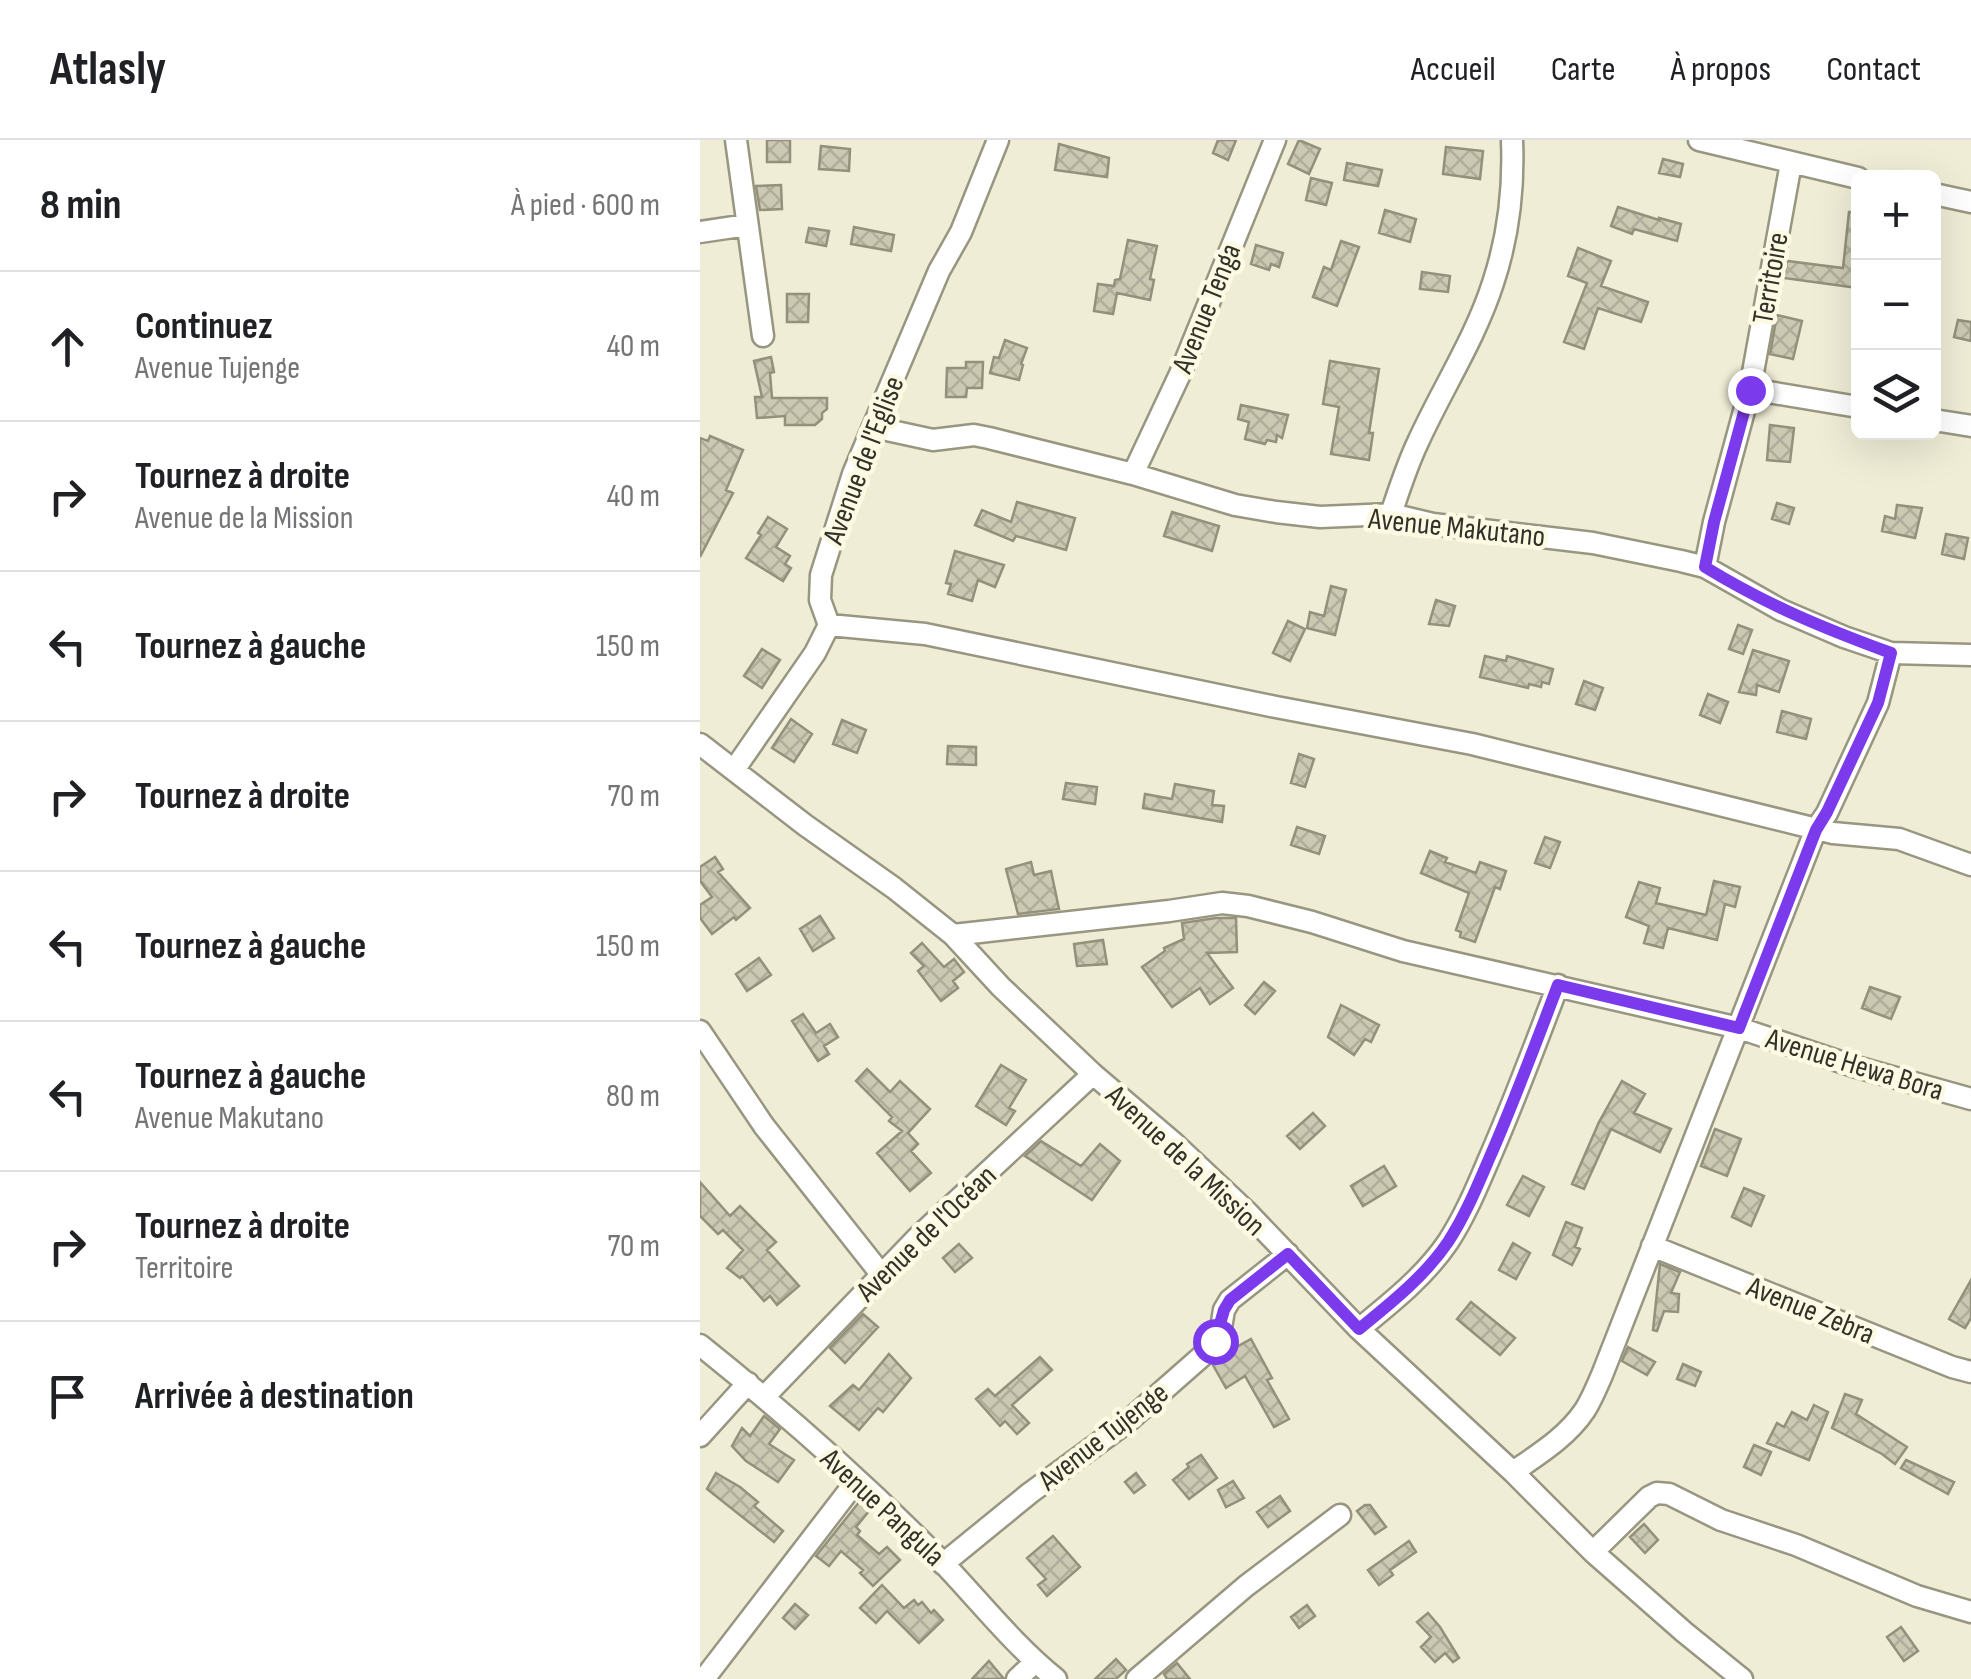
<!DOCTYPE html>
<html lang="fr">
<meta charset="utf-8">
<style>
:root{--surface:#fff;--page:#f6f6f6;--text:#202124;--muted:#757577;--line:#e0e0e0}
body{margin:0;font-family:"Sofia Sans Condensed",sans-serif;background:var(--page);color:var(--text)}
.controls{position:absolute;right:30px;top:30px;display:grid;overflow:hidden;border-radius:15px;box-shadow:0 10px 40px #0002}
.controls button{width:90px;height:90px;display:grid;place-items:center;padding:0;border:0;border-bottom:2px solid var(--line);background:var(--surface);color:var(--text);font:50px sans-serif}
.stop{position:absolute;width:30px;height:30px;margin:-22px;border:8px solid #7c3aed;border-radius:50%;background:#fff}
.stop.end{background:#7c3aed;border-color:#fff;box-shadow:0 2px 10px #0008}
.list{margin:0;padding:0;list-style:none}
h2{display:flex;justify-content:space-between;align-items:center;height:130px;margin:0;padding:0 40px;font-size:42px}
h2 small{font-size:32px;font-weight:400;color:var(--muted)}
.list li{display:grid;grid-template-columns:65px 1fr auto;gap:30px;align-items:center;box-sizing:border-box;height:150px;padding:0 40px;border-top:2px solid var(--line)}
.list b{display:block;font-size:38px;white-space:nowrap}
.list p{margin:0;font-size:32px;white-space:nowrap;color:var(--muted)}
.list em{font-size:32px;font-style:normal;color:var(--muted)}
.icon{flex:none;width:55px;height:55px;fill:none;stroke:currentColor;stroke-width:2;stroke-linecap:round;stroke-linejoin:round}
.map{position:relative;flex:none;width:1271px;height:1539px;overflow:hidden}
header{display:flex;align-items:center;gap:60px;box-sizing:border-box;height:140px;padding:0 50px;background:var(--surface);border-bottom:2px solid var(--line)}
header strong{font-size:48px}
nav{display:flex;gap:55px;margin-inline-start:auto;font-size:35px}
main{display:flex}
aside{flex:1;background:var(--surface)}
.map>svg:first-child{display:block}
</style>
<header>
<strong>Atlasly</strong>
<nav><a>Accueil</a><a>Carte</a><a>À propos</a><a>Contact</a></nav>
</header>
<main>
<aside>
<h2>8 min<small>À pied · 600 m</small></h2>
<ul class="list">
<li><svg class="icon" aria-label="ahead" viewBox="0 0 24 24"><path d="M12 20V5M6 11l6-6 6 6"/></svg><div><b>Continuez</b><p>Avenue Tujenge</p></div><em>40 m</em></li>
<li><svg class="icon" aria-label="right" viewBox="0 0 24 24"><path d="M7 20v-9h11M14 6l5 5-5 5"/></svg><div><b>Tournez à droite</b><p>Avenue de la Mission</p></div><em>40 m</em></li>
<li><svg class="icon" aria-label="left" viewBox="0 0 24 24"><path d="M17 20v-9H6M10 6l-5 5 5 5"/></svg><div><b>Tournez à gauche</b></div><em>150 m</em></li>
<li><svg class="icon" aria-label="right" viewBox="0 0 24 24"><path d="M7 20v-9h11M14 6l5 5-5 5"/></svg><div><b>Tournez à droite</b></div><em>70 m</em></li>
<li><svg class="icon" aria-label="left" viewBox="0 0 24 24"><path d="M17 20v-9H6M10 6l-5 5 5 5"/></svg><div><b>Tournez à gauche</b></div><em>150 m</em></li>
<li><svg class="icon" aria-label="left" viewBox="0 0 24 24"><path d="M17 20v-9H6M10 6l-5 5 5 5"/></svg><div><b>Tournez à gauche</b><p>Avenue Makutano</p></div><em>80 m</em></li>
<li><svg class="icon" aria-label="right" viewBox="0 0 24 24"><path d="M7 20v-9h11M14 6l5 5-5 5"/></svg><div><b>Tournez à droite</b><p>Territoire</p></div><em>70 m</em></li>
<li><svg class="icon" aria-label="arrive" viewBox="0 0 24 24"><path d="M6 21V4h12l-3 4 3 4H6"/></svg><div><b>Arrivée à destination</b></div></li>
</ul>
</aside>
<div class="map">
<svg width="1271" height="1539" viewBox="0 0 1271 1539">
<defs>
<pattern id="building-cross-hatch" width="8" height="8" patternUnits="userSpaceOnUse" patternTransform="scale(2.5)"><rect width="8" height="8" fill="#ccc9b3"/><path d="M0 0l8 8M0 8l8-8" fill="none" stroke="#b0ad9a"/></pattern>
</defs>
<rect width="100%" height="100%" fill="#efedd6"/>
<!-- building -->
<path fill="url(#building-cross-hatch)" stroke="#93907b" stroke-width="2.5" d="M67,0H90V22H67Z
M518,0H536L528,20L513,13Z
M599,0L620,9L609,34L588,24Z
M359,4L409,18L407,37L355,30Z
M121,6L150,9L149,31L119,29Z
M746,7L783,11L780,39L743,34Z
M963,19L983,24L980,37L959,33Z
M647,23L682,30L678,46L644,40Z
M611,38L632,43L626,65L606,60Z
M81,45L82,69L60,70L56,46Z
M918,67L959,80V78L981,84L977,101L934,89L932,94L911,86Z
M685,70L716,79L710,102L679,93Z
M1149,72L1158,73V148L1084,138L1087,121L1143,128Z
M154,87L194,95L191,111L151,104Z
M109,88L129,91L126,106L106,102Z
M428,100L457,106L450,139L454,140L450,160L417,153L413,174L394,171L398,144L414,146L415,140L420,139Z
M641,101L659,107L637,166L613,157L624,127L631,130Z
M556,105L583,113L579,127L571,124L569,130L551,124Z
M878,108L911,121L901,146L948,162L941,182L898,168L884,209L864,202L887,143L868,136Z
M722,132L750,136L748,152L720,149Z
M87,154H109L108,182H87Z
M1077,175L1102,181L1093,219L1070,214Z
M1258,180L1271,182V201L1254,197Z
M305,200L327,208L321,224L323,225L319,240L290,233L294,217L299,218Z
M71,217L74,232L70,233L72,258H127V269L122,273V279L115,285H85V276L57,278L55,257H62L54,221Z
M630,221L679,229L669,293H673L669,320L631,314L639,267L623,264Z
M266,222H283L282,248H267L266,257H246L247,228H266Z
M541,265L588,275L582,298L577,295L576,302L567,300L565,304L545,299L549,282L538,279Z
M1070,285L1094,288L1090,322L1067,320Z
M10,296L43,310L26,350L33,353L0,417V298L8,301Z
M317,362L375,378L366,410L316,396L313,401L275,385L282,370L311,382Z
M1077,363L1094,368L1089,384L1072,379Z
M1197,365L1222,368L1215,398L1182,391L1185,376L1195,379Z
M472,372L519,386L512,411L464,396Z
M68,377L87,389L76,407L90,416L85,424L91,428L83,441L46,418L61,395L58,393Z
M1246,394L1268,398L1264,419L1242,414Z
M255,411L304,425L295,447L278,440L272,461L248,454L251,444L246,443Z
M631,446L646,450L635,495L607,488L610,472L624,476Z
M736,460L755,466L749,486L729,484Z
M588,481L605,489L590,521L573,513Z
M1038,485L1052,490L1043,514L1029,509Z
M62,509L80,520L62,548L44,536Z
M1053,510L1089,521L1079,552L1057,545L1056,555L1039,552Z
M785,516L806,521L807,516L853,529L849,544L842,542L841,547L829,544L828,548L780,537Z
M884,541L903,548L895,570L876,564Z
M1008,554L1028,562L1020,583L1000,575Z
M1082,571L1111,579L1106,599L1077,592Z
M91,579L112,594L94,622L72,608Z
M142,580L166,590L157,613L133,604Z
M248,606L276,607V625L247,624Z
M599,614L614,619L605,647L591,643Z
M366,643L397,647L395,664L363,659Z
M475,644L514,651L512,665L524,666L522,682L443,668L445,654L472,659Z
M597,687L625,696L619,714L591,705Z
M845,697L860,702L850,728L835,723Z
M730,711L747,718L745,722L776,733L780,722L806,731L800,749L795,747L775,802L760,797L761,792L756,790L769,753L721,733Z
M15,717L23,729L18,732L50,768L36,780L34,777L12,794L0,778V765L12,757L0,741V727Z
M331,722L334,735L351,731L359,769L318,774L306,729Z
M1014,741L1040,747L1035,767L1025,764L1017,800L968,788L963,808L944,803L949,786L926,777L939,742L960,748L956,763L1006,775Z
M120,776L134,798L113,811L100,789Z
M516,778H536L537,812L507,813L533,848L510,864L500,848L472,867L442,827L465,811L464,808L484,799L482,783Z
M403,800L407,824L377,826L374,804Z
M222,803L244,827L254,819L264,832L253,841L258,848L241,861L218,831L224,826L211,813Z
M59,818L71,835L47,851L36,834Z
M564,842L575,851L555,874L545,865Z
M1170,847L1200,857L1191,879L1162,868Z
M641,865L679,885L671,902L665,899L654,915L628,897Z
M103,874L116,893L130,884L138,897L124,906L129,914L118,921L92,881Z
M301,925L326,940L309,968L315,971L306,985L276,966Z
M167,929L190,952L200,941L230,969L208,993L218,1004L211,1011L231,1033L210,1051L177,1013L202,991L189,981L192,977L156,941Z
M922,941L945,954L934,973L971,989L960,1012L911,989L884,1049L872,1044L899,982Z
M613,973L625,986L600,1009L587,996Z
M1015,989L1041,999L1027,1036L1001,1026Z
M341,1001L381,1026L400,1004L420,1021L392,1060L325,1016Z
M684,1026L696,1046L663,1066L651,1046Z
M823,1036L844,1047L829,1076L807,1065Z
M0,1042L30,1076L40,1066L76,1102L67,1110L99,1146L77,1165L70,1156L64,1161L42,1136L40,1138L27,1128L43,1110L23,1090L18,1094L0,1076Z
M1044,1048L1064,1056L1051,1086L1032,1077Z
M866,1082L882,1088L875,1107L880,1109L872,1125L853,1115Z
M813,1103L830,1113L816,1139L799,1130Z
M259,1104L272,1118L255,1132L243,1118Z
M960,1124L980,1132L971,1153L979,1154L978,1172L964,1171L957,1191L953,1190Z
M1271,1140V1178L1265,1188L1249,1179Z
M771,1162L815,1198L800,1215L757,1179Z
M163,1174L178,1187L145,1223L130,1208Z
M551,1199L572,1238L567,1240L589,1279L574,1287L545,1236L526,1248L513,1225L531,1210Z
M928,1207L955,1222L947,1235L922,1221Z
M189,1214L211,1238L183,1272L178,1268L159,1290L130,1266L153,1245L159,1250Z
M340,1217L352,1230L312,1265L329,1283L317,1294L305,1281L300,1286L276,1259L288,1249L295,1256Z
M983,1224L1001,1232L995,1246L977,1239Z
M1145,1254L1162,1260L1156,1274L1207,1307L1195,1324L1182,1314L1132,1288Z
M1114,1265L1128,1272L1109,1320L1067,1303L1077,1283L1084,1287L1092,1272L1107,1280Z
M64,1276L80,1289L69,1304L94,1320L78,1342L46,1321L32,1306L42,1288L50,1296Z
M1054,1305L1071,1312L1061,1335L1044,1327Z
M501,1315L517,1338L489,1359L473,1340L489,1327L487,1324Z
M1206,1320L1254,1342L1248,1354L1201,1328Z
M16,1333L40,1347L58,1362L54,1366L83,1391L74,1402L7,1349Z
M436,1333L445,1345L434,1353L425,1342Z
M533,1341L544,1358L526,1367L518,1350Z
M580,1356L590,1371L568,1387L557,1372Z
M160,1361L170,1370L156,1387L160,1391L157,1395L179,1414L187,1407L200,1420L173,1446L160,1433L163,1430L141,1411L129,1426L116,1416Z
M665,1365H670L686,1387L675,1394L657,1371Z
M944,1384L958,1400L945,1413L930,1397Z
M353,1396L380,1427L347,1456L338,1445L346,1439L327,1418Z
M709,1401L716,1412L690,1430L693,1435L679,1445L668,1430Z
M182,1445L204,1468L214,1460L218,1465L222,1462L231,1473L234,1470L243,1480L219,1503L187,1471L176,1483L160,1468Z
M95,1464L108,1475L95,1489L83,1478Z
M607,1465L615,1476L599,1488L591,1477Z
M728,1473L740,1487L759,1518L753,1522L745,1513L735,1522L721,1507L731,1497L717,1482Z
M1201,1487L1218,1511L1204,1521L1187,1497Z
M416,1519L426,1530L416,1539H395Z
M289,1521L304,1539H272Z
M477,1523L490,1539H467L464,1534Z"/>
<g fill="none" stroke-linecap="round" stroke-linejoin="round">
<!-- street casing -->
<g stroke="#989680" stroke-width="25">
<path id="street" d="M36,0L63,196
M999,0L1158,38
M1234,54L1271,62
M0,92L47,85
M1050,249L1158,267
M1234,280L1271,286
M173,287L233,300L274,295L289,298L433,334L535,365L576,372L620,377L691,374L733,384L893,403L981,421L1005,427L1081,470L1144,497L1191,513L1271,515
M433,334L480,234L575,0
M691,374C699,350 707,325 718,302C742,249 775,199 793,143C808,98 814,48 812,0
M1005,427L1014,382L1050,249L1091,23
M129,485L225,494L576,567L772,604L1133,693L1199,699L1271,725
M0,604L105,685L194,748L253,795L301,847L393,934L474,1003L546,1071L659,1189L813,1332L893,1412L984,1492L1042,1539
M34,630L115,513L129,485L120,460L121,435L153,334L239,131L261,92L298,0
M253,795L469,771L522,763L548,766L612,782L703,811L1039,888L1153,926L1271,959
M0,891L64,986L181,1134
M952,1106L1252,1227L1271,1232
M659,1189C691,1163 725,1136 748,1102C765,1076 777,1047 789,1019C814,962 836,903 858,845
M0,1205C85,1273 168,1346 244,1424C281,1463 314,1505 356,1539
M64,1257L217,1098L393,934
M0,1296L48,1243
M813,1332C839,1314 867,1297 885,1270C892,1259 897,1246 902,1235L1116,689L1127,673L1178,563L1191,513
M893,1412L949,1357L957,1353L969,1354L1021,1380L1096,1405L1217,1456L1271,1472
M243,1424L330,1353L426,1283L509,1210L521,1188L524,1170L530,1160L588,1114
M4,1539L157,1340
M317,1539L335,1522
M437,1539L546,1446L640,1375"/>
</g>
<!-- street -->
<use href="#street" stroke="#fff" stroke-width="20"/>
</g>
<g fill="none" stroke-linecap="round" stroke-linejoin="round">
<!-- route -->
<path stroke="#7c3aed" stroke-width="12" d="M515,1201L524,1170L530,1160L588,1114L659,1189C691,1163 725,1136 748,1102C765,1076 777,1047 789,1019C814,962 836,903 858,845L1039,888L1116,690L1127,672L1178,563L1191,513C1123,488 1067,465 1005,427L1014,382L1050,250"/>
</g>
<g text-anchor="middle" stroke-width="9" stroke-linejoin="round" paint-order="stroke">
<!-- street labels -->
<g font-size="30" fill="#33322a" stroke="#fdfae3">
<text transform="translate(1070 138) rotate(-80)" y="10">Territoire</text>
<text transform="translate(506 168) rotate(-68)" y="10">Avenue Tenga</text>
<text transform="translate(163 320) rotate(-69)" y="10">Avenue de l'Eglise</text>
<text transform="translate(757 387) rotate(6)" y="10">Avenue Makutano</text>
<text transform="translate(1155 924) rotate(17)" y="10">Avenue Hewa Bora</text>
<text transform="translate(486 1020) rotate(43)" y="10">Avenue de la Mission</text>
<text transform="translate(226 1093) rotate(-44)" y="10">Avenue de l'Océan</text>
<text transform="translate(1111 1170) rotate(22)" y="10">Avenue Zebra</text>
<text transform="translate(403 1296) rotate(-38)" y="10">Avenue Tujenge</text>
<text transform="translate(183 1367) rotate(43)" y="10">Avenue Pangula</text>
</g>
</g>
</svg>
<div class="controls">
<button>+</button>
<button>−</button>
<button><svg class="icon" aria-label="layers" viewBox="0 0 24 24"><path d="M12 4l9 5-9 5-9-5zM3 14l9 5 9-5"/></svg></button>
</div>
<div class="stop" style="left:515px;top:1201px"></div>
<div class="stop end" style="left:1050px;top:250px"></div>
</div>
</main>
